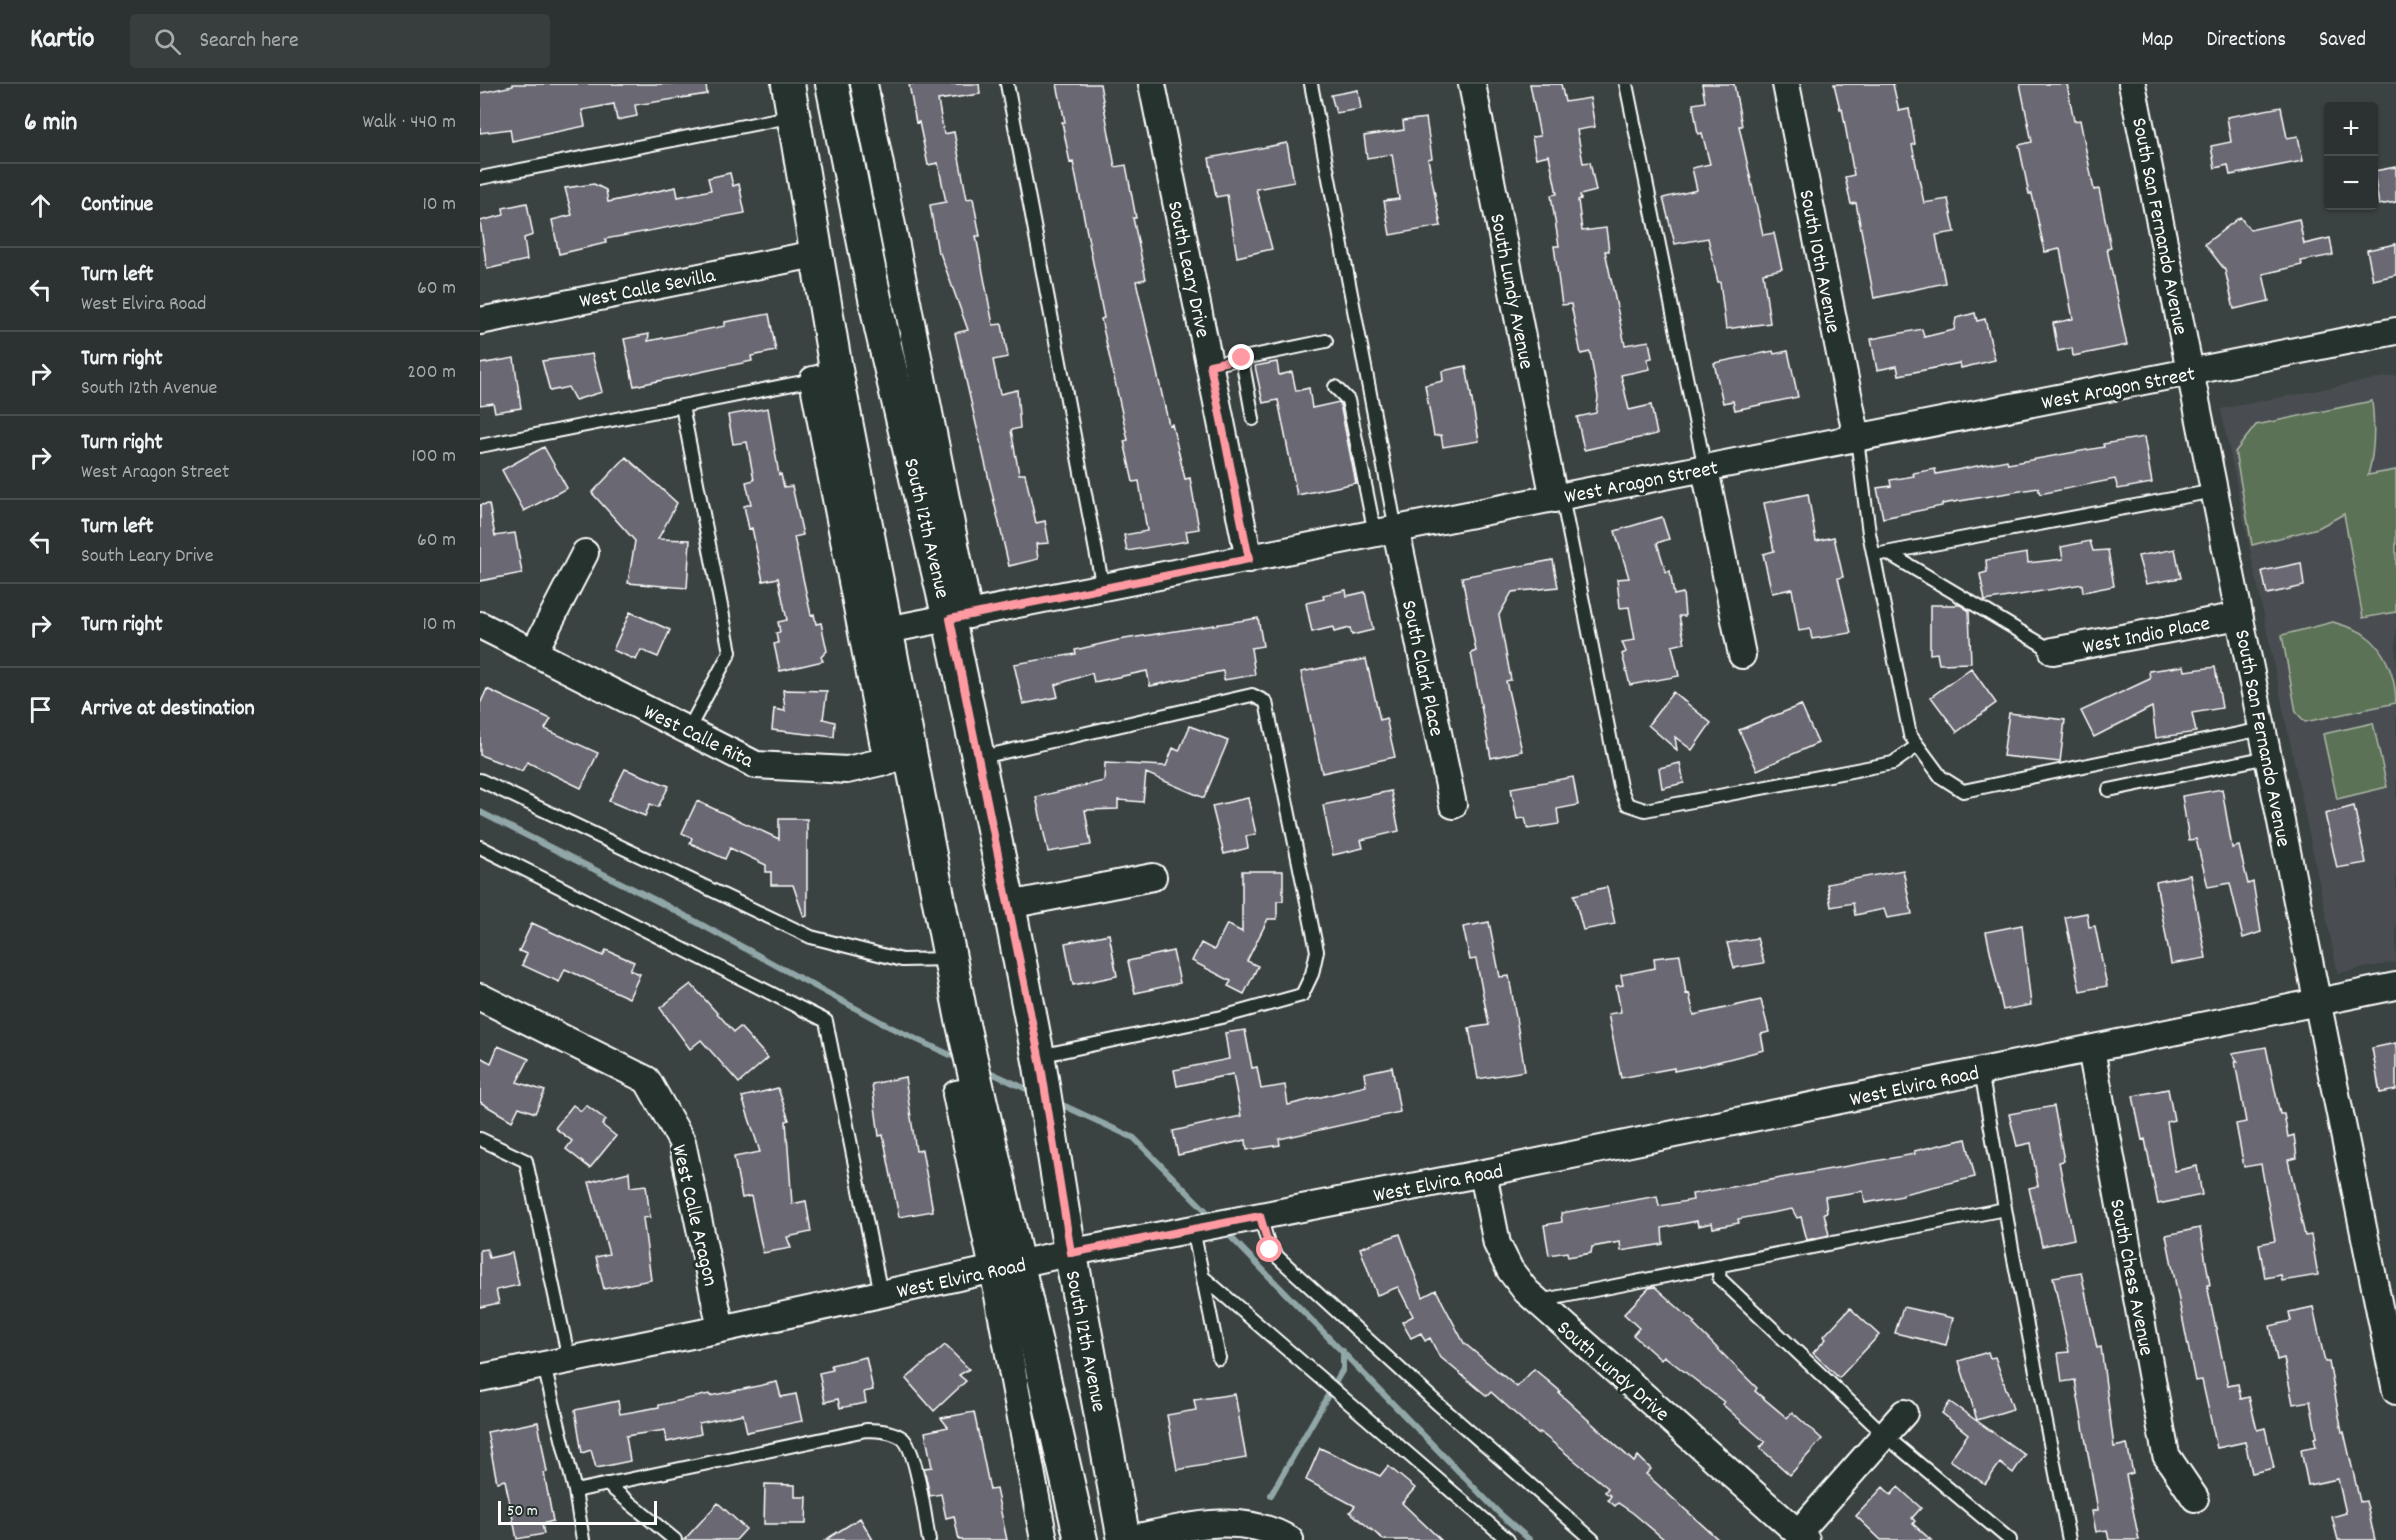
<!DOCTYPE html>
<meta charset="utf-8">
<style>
:root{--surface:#2c3232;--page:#383e3e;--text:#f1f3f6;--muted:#a6aaac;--line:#484d4d}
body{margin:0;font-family:Dekko,sans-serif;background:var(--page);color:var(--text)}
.controls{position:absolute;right:18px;top:18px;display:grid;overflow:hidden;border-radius:6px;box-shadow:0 2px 4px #0004}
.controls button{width:54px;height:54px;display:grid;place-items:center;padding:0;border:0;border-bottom:2px solid var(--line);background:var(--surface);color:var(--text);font:30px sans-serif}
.scale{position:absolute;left:18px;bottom:15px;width:159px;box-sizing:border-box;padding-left:6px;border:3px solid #fff;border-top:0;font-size:16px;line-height:21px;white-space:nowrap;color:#fff;-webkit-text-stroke:4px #26332d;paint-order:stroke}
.stop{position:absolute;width:18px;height:18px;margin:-14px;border:4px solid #ff9aa2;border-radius:50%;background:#fff}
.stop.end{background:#ff9aa2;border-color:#fff;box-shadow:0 2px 6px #0008}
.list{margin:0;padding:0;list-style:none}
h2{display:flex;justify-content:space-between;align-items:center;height:78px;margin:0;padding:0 24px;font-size:26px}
h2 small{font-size:20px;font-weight:400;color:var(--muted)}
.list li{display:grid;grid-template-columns:39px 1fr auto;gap:18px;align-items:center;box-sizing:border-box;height:84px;padding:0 24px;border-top:2px solid var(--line)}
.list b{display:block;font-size:22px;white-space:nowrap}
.list p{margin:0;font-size:20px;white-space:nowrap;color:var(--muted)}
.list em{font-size:20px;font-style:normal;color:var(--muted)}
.icon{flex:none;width:33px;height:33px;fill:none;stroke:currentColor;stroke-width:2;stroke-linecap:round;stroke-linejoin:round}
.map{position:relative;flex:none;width:1916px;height:1456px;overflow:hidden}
header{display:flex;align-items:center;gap:36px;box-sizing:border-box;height:84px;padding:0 30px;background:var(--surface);border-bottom:2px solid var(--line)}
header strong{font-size:28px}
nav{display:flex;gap:33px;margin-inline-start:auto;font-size:21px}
.search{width:420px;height:54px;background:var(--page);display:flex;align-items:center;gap:15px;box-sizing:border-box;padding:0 21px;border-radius:6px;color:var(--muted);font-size:22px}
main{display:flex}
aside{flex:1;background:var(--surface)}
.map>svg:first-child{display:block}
</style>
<header>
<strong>Kartio</strong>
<div class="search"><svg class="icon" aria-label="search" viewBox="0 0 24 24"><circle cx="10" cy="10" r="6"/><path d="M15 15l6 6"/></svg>Search here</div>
<nav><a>Map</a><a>Directions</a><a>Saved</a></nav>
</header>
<main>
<aside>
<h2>6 min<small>Walk · 440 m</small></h2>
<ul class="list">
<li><svg class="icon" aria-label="ahead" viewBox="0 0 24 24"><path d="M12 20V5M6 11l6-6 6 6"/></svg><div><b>Continue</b></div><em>10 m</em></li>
<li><svg class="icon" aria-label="left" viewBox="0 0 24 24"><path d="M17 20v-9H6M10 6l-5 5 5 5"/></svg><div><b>Turn left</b><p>West Elvira Road</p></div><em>60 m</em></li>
<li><svg class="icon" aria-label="right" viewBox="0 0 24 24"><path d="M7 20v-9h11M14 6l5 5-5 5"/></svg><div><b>Turn right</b><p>South 12th Avenue</p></div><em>200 m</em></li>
<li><svg class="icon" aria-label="right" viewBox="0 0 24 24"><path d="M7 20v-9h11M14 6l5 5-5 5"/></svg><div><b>Turn right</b><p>West Aragon Street</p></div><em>100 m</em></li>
<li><svg class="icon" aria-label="left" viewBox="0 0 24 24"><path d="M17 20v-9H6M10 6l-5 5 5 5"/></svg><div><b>Turn left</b><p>South Leary Drive</p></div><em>60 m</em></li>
<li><svg class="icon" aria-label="right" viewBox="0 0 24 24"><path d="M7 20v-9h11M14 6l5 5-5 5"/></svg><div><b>Turn right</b></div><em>10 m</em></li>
<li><svg class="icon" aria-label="arrive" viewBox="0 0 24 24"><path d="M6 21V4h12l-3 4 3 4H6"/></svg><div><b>Arrive at destination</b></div></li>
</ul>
</aside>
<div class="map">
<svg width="1916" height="1456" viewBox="0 0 1916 1456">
<rect width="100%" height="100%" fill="#3b4342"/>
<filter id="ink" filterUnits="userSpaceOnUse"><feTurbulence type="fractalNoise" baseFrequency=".0167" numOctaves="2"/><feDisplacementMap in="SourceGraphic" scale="12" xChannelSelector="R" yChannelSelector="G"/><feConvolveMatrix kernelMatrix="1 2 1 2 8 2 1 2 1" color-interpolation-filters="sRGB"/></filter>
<g filter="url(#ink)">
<!-- built -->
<path fill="#494e51" d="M1916,291V878L1858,889L1741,325Z"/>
<!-- green -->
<path fill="#5c7256" stroke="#aeb8aa" stroke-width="1.5" d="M1892,317C1895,343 1895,366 1888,391L1916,386V528L1883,534L1864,430L1838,444L1772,461L1755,368L1776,341Z
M1853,538C1864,542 1876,544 1885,551C1906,565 1916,595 1916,619L1825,638L1816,628L1802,551Z
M1893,639L1907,703L1857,715L1843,650Z"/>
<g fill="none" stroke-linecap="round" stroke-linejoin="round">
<!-- stream -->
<path stroke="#91a6a7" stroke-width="6" d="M0,728L185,821L410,943L479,975
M505,986L553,1008
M576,1018L654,1054L732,1133
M745,1147L1019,1429L1050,1456
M791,1411L863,1285V1267"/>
</g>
<!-- building -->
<path fill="#6b6773" stroke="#fff" stroke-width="1.5" d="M33,0H226L227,10L155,21L157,32L137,36L134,20L102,26L105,42L32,57L30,45L0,49V9L33,2Z
M429,0H499L500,10L458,16L464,50L474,48L487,115L493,114L500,152H496L513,241L522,240L528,273L513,276L520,310L537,306L540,344L531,346L539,390H545L556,439L565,437L569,459L556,460L558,475L529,482L475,249L488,246L460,169H458L450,121L466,118L458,79L448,81L439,38L436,39Z
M577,0H620L635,83L646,81L656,134H653L666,195L656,197L689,341L692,340L705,395L710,394L719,445L706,447L708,457L647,467L644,451L667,447L659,397L653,398L644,357L648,356L621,235L624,234L593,78L590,79L582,38H585Z
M1050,0H1081L1085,18L1110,14L1115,43L1097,46L1103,79L1110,78L1116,107L1100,111L1101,115L1098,116L1102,147L1126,144L1129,167H1125L1145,261L1169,257L1172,274L1167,275L1170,285L1141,291L1149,326L1171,321L1177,350L1104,366L1097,333L1116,329L1118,313L1110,268L1101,270L1091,220L1082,221L1074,162H1079L1071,111L1077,110L1069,71L1056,74L1052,53L1060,52Z
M1222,0H1254L1262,42H1259L1283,151L1294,149L1302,185L1283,189L1290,239L1246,245L1240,198H1238L1228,154L1195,160L1183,114L1217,106L1212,84L1230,80L1222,49L1218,50L1213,20L1225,18Z
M1354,0H1413L1419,27L1429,25L1435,60L1432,61L1444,119L1468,115L1475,148L1456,151L1465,199L1394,214L1376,119L1371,120L1365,93L1374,91L1362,24L1360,25Z
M1540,0H1587L1594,37L1600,36L1614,106L1619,105L1631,164L1627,165L1647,261L1593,272L1592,264L1578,267L1573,239L1593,235L1580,165L1565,168L1552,110H1549L1539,61L1552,58Z
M878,6L881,25L856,29L851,11Z
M1801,23L1807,54L1818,52L1823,77L1750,91L1748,81L1735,84L1731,62L1751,58L1747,33Z
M946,34L952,74L948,75L961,142L910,151L904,117L919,115L912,70L887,74L884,52L924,46L923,37Z
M807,59L814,98L776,105L792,165L757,173L747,111L736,113L729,74Z
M1916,83V118L1899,121L1894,87Z
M250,89L253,102L259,100L265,129L125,155L126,159L79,170L72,136L92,131L85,104L114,100L126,106L128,118L196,103L198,113L231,106L228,94Z
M47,119L53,151L44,154L47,176L7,185L0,137L24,131L23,124Z
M1760,133L1770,146L1819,135L1824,160L1850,154L1853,171L1821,177L1822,181L1783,190L1789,217L1754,225L1745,186L1725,160Z
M1916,160V191L1893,196L1887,166Z
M1495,229L1497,237L1505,235L1515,276L1481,284L1480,279L1419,291L1417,282L1397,286L1391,255L1442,245L1444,253L1474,246L1476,234Z
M289,230L296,267L271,272L272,277L154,302L144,255L169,250L168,257L245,242V238Z
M1293,267L1294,270L1308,267L1318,313L1255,326L1253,317L1243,319L1234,279Z
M112,270L122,308L95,316L88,303L70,307L62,277Z
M34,274L41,324L15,328L13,319L0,321V280Z
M797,278L799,291L812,288L816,307L829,304L832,324L859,318L860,320L876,399L817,411L798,316L783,319L775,282Z
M986,282L999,357L963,363L961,351L954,352L945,301L963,297L962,287Z
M288,324L299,391L301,390L304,403L312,402L323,451L314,453L331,531L334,530L336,540L341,539L347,567L341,573L343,577L300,587L294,560L298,559L296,549L300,548L298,538L307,536L298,494L283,497L272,444L269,445L264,422L271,420L266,398L274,396L267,358L253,360L248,331Z
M1664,353L1672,399L1638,405L1635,395L1560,410L1558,404L1462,420V422L1403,434L1397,404L1411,402L1410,396L1434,392L1433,389L1455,385L1456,390L1527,376L1528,380L1624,363L1623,360Z
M64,363L87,404L44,427L22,386Z
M146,373L197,419L178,455L210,456L207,504L148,499L155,457L112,409Z
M1328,410L1336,457L1354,453L1363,493L1358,494L1371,549L1332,555L1330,545L1319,547L1312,505L1292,509L1283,470L1294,467L1284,419Z
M9,420L15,452L35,449L42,489L0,497V421Z
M1182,433L1189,455L1177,459L1186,488L1190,487L1194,511L1203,509L1205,532H1199L1205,559L1192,562L1199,592L1150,601L1142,570L1146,568L1142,558L1155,556L1149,523L1140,524L1137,495L1149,494L1135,447Z
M1610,457L1613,467L1628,466L1634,502L1603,508L1602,500L1505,517L1500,490L1507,488L1506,476L1547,469L1548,479L1583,475L1581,463Z
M1695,465L1701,494L1666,500L1658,472Z
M1073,476L1078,503L1032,508L1019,531L1031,596L1026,597L1042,667L1011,674L991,569L996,567L982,493Z
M1821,479L1824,502L1787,510L1782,487Z
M866,506L867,512L885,508L893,546L872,551L870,544L854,548L853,543L832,548L826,519L844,515L843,511Z
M1450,521H1480L1489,527L1491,579L1459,580L1457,569L1450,570Z
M150,528L190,546L178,573L161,566L156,576L133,566Z
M778,534L783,562L771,564L775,591L744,596L743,587L670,602L667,587L614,598L612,589L575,601L578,613L543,620L534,580L596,570L595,566L638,556Z
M886,575L900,636L906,634L915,673L842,689L821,588Z
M1704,582L1705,587L1735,583L1742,624L1712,629L1716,648L1676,654L1672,623L1614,653L1601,627L1670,595L1669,587Z
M1491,584L1516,619L1477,648L1451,613Z
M7,605L71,635L65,645L118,669L101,704L47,678L42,687L0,671V620Z
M303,606L347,607L343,635L355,638L354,653L292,646L294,625L305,627Z
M1193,608L1231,639L1212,666L1195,653L1197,666L1168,641Z
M1321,621L1338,659L1277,686L1259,646Z
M1529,629L1585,636L1580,678L1523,672Z
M710,642L748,657L724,714L666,689L663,718L638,716V725L605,726L611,761L568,768L556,713L624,697L625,679L686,682L693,664L699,667Z
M1200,679L1204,699L1182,704L1179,684Z
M145,685L189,702L178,723L170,720L165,732L129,717Z
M1093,693L1098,721L1077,725L1079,740L1048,745L1045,734L1037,735L1031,704Z
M1742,705L1752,764L1759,762L1768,800L1773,798L1781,848L1763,854L1750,799L1728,803L1716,755L1709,756L1702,712Z
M911,707L919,747L881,756L883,764L853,771L843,721Z
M768,714L776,750L766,752L768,764L744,770L732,722Z
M217,717L299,755V735H327V832L324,833L313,801H291V788H286V781L250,764L245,775L210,759L212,754L202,749Z
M1874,722L1886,779L1857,784L1845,730Z
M1423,786L1432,830L1407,834L1404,825L1375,831L1373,819L1351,823L1347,800Z
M762,787H803V817H797V835H788L767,877L778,882L764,910L748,902L751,897L712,877L721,859L734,866L747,840L762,848Z
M1710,791L1726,874L1691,880L1676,798Z
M1127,803L1135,840L1103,846L1094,811Z
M1607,829L1609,843L1615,842L1627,902L1600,907L1585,833Z
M1009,838L1020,893L1029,892L1045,987L998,995L989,944L1009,941L996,875L990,876L983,843Z
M52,839L123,872L126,866L154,878L150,886L160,890L149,914L85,885L79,898L42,881L47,870L39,867Z
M1542,841L1551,921L1523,926L1506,848Z
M629,850L637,892L593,901L585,859Z
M1277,854L1284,879L1254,884L1247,859Z
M693,867L700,899L655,909L648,877Z
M1200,871L1206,910L1209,909L1214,931L1281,916L1289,948L1281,950L1284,966L1225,981L1194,987V984L1141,994L1128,930L1141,928L1136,902L1143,901L1141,891L1175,884L1174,874Z
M211,900L254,948L260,943L288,974L259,999L221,956L210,965L180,924Z
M765,946L772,984L777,983L781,1005L805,1001L808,1021L886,1002L884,989L912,983L920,1028L799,1055L800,1061L767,1066L766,1056L698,1071L693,1047L761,1032L753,990L697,1002L694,986L749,975L745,949Z
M1916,959V1006L1900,1009L1892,964Z
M18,962L49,975L37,998L65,1007L55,1029L39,1023L32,1037L0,1018V973L11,979Z
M1786,963L1800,1030H1804L1808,1053L1814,1051L1817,1074L1808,1076L1825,1152L1831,1151L1838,1191L1802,1197L1801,1191L1785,1194L1779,1160L1795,1157L1781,1080L1764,1083L1756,1040L1766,1038L1755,978H1758L1752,969Z
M425,993L436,1067L442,1066L453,1127L419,1133L403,1051L399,1052L392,1000Z
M298,1004L309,1036L306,1037L312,1120L326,1117L331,1148L307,1153L311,1164L283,1169L271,1112L262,1114L254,1073L280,1068L262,1013Z
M1688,1005L1694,1036L1687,1038L1695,1087L1717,1082L1722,1111L1678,1120L1665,1055L1662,1056L1653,1012Z
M93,1021L101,1027L106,1021L126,1036L122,1041L136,1052L110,1084L86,1065L92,1057L75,1044Z
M1574,1022L1584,1077L1579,1078L1594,1155L1562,1162L1549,1104L1558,1102L1551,1059L1537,1062L1529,1030Z
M1486,1055L1495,1093L1423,1110V1112L1385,1119L1383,1107L1345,1113L1347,1128L1344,1129L1349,1151L1327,1156L1321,1133L1317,1134L1312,1125L1258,1135L1259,1139L1233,1144L1232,1139L1218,1142L1217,1137L1182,1144L1183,1160L1141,1167L1140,1158L1112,1163L1111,1169L1088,1173L1087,1168L1069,1171L1064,1141L1082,1138L1081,1129L1177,1112L1179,1122L1213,1116L1212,1110L1435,1070L1434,1067Z
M149,1088L150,1103L166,1101L170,1133L163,1134L171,1196L124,1205L116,1173L129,1170L109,1098Z
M1720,1144L1730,1201H1727L1748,1302L1758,1300L1761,1315L1769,1313L1777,1346L1785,1344L1794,1384L1772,1389L1765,1358L1737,1364L1722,1296L1715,1297L1686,1151Z
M920,1150L943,1213L956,1206L984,1259L1037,1303L1054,1285L1080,1307L1079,1309L1154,1378L1158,1372L1171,1385L1166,1390L1239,1456H1185L1153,1429L1138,1419L1135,1422L1128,1416L1131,1412L1125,1408L1128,1404L1060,1348L1058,1350L1011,1308L1007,1312L959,1272L950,1254L945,1257L941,1249L931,1254L922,1238L933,1232L918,1203L897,1211L880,1164Z
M7,1165L9,1174L32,1169L39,1201L16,1206L19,1219L0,1223V1166Z
M1601,1188L1617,1264L1621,1263L1634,1363L1647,1360L1653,1389L1646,1391L1659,1456H1629L1627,1446L1616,1448L1612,1427L1618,1426L1595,1296L1582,1298L1578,1269L1589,1268L1573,1193Z
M1175,1203L1215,1239L1213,1240L1277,1304L1275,1307L1307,1334L1312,1328L1342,1355L1310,1391L1280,1364L1285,1358L1242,1320L1244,1318L1184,1272L1181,1276L1153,1251L1159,1244L1144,1230L1169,1204Z
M1423,1223L1473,1234L1466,1261L1415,1249Z
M1833,1223L1845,1278H1849L1862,1348H1864L1880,1418L1886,1417L1895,1456H1858L1852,1433L1866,1429L1858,1395L1828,1401L1821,1366L1836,1363L1834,1354L1837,1353L1830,1317L1813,1320L1804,1274L1797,1276L1790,1242L1811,1237L1809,1228Z
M1370,1224L1399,1251L1359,1294L1333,1269L1346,1255L1344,1252Z
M465,1261L489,1285L479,1291L486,1297L454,1327L426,1295Z
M1508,1268L1510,1274L1515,1273L1533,1325L1497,1336L1479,1277Z
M386,1273L393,1306L384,1308L386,1319L360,1324L358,1315L345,1318L339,1289L353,1286L351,1281Z
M297,1298L301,1313L316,1310L322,1337L267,1348L263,1330L219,1339L221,1350L187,1358L185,1346L146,1352L150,1377L116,1384L111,1366L102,1369L95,1326L138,1317L140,1330L179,1323V1321L229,1310L230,1312Z
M755,1310L766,1374L697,1386L687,1331L716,1326L714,1316Z
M1470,1318L1545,1371L1533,1389L1520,1379L1505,1400L1470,1376L1488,1350L1462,1329Z
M494,1328L510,1406L516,1405L527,1456H479L474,1432L466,1434L461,1410L450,1412L444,1384L452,1383L445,1348L468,1343L461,1334Z
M58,1338L67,1388L64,1389L73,1437L62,1440L64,1450L37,1455L25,1396L17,1398L7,1348Z
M840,1364L900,1392L908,1382L935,1404L922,1419L961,1456H904L870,1428L875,1422L826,1396Z
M285,1400L315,1401V1413H327L326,1440H284Z
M1403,1403L1411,1411L1418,1403L1441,1424L1432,1434L1435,1437L1433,1440L1451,1456H1401L1376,1432Z
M238,1419L266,1445L256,1456H204Z
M380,1434L393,1456H345Z"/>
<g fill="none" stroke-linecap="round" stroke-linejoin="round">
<!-- service casing -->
<g stroke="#fff" stroke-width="16">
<path id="service" d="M527,0L623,504
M831,0L916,446
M1146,0L1225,385
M0,94L314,32
M762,275L773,335
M730,281L846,257
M855,303L868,316L895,450
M202,322L250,568L208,646
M1377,355L1389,449L1430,651L1461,693L1483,707L1782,645
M0,362L333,296
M1082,413L1140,703L1147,720L1165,726L1413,679L1437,662
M1408,469L1573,567
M1395,471L1734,407
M498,674L772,611L786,618L837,867L832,890L822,911L742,933L559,972
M0,696L331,853L422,876L469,875
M1629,706L1788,673
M0,763L346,937L401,1210
M1501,987L1533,1170L1589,1456
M0,1055L46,1077L89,1276
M780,1132L790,1166L957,1319L1113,1456
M713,1145L739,1274
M1240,1182L1239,1194L1408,1354L1530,1456
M723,1193L1028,1456
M1063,1224L1069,1215L1525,1125
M64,1282L95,1407
M127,1400L195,1456
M103,1456L95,1407L386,1346C398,1346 412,1347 422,1354C437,1365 445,1435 449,1456"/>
</g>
<!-- minor casing -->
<g stroke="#fff" stroke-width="30">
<path id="minor" d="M384,0L489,531
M672,0L769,475
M992,0L1074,415
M1306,0L1377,355
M1652,0L1916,1307
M0,237L335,170
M357,291L333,296L407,678
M1225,385L1262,571
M916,446L973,721
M0,541L276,681L367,686L431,671
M407,546L1916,247
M1573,567L1759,532
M54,568L105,469
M529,821L673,793
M0,913L167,996L202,1058L241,1245
M1611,965L1686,1371L1715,1414
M497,1006L476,1010L513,1185L564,1456
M1003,1089L1017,1160L1030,1186L1046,1207L1326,1456
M0,1294L241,1245L588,1169L1009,1088L1916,902
M1318,1449L1424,1329
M645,1456C699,1445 759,1425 810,1456"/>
</g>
<!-- tertiary casing -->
<g stroke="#fff" stroke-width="36">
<path id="tertiary" d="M308,0L357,291L482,936L601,1456
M352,0L401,244L469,535L529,821L560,982L583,1128L644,1456"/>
</g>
<!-- service -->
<use href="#service" stroke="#26332d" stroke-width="12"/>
<!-- minor -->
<use href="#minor" stroke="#26332d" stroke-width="26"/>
<!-- tertiary -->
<use href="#tertiary" stroke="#26332d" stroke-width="32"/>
</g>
</g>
<g fill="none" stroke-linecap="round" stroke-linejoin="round" filter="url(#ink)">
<!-- route -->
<path stroke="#ff9aa2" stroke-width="8" d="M762,274L730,281L769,475L470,535L561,982L591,1169L780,1132L790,1166"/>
</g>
<g text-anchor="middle" stroke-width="6" stroke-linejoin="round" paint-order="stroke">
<!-- street labels -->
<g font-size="21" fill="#fff" stroke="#26332d">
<text transform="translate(1681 142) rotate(79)" y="7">South San Fernando Avenue</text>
<text transform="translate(1341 177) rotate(79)" y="7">South 10th Avenue</text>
<text transform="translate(710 185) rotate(78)" y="7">South Leary Drive</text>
<text transform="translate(167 203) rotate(-11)" y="7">West Calle Sevilla</text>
<text transform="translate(1033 207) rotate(79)" y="7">South Lundy Avenue</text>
<text transform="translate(1638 303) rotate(-11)" y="7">West Aragon Street</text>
<text transform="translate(1161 397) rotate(-11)" y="7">West Aragon Street</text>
<text transform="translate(448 444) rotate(77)" y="7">South 12th Avenue</text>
<text transform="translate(1666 550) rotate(-11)" y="7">West Indio Place</text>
<text transform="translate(944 584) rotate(78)" y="7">South Clark Place</text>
<text transform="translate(219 651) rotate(26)" y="7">West Calle Rita</text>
<text transform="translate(1784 654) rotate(79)" y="7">South San Fernando Avenue</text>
<text transform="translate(1434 1001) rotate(-12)" y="7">West Elvira Road</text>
<text transform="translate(958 1098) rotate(-11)" y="7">West Elvira Road</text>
<text transform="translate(216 1131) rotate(77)" y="7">West Calle Aragon</text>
<text transform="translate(481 1193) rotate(-12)" y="7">West Elvira Road</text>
<text transform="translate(1653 1193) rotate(79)" y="7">South Chess Avenue</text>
<text transform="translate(607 1257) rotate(79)" y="7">South 12th Avenue</text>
<text transform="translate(1134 1286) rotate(41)" y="7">South Lundy Drive</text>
</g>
</g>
</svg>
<div class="controls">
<button>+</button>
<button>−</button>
</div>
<div class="scale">50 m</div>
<div class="stop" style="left:790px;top:1166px"></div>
<div class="stop end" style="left:762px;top:274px"></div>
</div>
</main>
